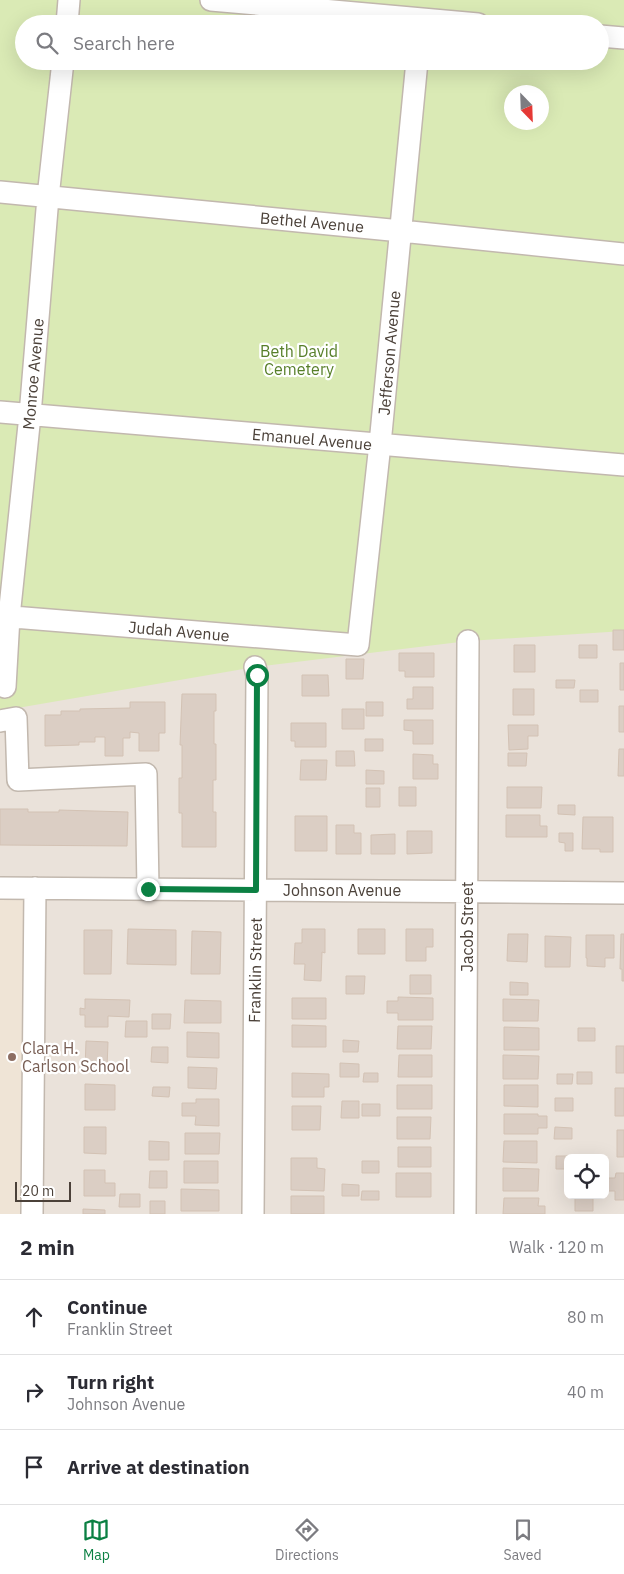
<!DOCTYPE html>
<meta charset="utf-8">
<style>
:root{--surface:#fff;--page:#f7f7f7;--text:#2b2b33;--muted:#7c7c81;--line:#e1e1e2;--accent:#0b8043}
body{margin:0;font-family:"IBM Plex Sans",sans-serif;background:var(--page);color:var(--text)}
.controls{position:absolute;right:15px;bottom:15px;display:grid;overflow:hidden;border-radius:8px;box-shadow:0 5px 20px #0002}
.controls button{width:45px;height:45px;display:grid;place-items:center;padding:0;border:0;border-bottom:1px solid var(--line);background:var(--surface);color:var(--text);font:25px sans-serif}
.compass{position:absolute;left:504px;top:85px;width:45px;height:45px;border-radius:50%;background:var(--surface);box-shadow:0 5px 20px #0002;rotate:157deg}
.scale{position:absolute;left:15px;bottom:12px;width:56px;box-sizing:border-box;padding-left:5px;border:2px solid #4b4139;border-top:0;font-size:14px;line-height:18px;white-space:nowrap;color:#4b4139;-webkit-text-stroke:4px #fff;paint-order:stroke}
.stop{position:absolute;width:15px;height:15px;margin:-11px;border:4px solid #0b8043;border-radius:50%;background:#fff}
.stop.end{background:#0b8043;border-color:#fff;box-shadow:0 1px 5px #0008}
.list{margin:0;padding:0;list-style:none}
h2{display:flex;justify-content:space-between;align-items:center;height:65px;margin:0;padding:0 20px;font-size:21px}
h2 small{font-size:16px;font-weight:400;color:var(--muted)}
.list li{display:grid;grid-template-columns:32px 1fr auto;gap:15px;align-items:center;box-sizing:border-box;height:75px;padding:0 20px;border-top:1px solid var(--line)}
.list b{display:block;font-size:19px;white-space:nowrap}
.list p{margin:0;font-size:16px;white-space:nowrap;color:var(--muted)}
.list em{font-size:16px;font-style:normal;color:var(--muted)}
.icon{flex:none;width:28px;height:28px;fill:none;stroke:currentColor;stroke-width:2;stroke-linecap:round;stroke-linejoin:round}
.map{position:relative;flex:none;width:624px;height:1214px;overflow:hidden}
.search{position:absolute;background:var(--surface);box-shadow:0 5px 20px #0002;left:15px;right:15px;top:15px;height:55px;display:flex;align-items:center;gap:12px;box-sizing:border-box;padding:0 18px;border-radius:28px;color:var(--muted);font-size:19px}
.sheet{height:290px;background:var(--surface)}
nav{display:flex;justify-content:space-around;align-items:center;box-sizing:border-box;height:70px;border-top:1px solid var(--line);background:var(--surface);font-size:14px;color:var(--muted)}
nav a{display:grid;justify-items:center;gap:2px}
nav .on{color:var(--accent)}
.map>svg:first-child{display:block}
</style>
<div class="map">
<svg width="624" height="1214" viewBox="0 0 624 1214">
<rect width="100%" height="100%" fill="#f6f1ec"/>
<!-- residential -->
<path fill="#eae2da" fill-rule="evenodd" d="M0,0H624V1214H0ZM24,24H600V61H24ZM512,92H542V122H512ZM568,1158H605V1195H568Z"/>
<!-- education -->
<path fill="#efe4d6" d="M0,900H25L23,1214H0Z"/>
<!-- green -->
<path fill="#daeab5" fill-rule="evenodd" d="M0,0H624V631L468,641L255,667L0,711ZM24,24H600V61H24ZM512,92H542V122H512Z"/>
<!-- building -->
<path fill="#dbcec4" stroke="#d3c2b4" d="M613,630H624V650H613Z
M514,645H535V672H514Z
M579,645H597V658H579Z
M399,653H434V677H405V671H399Z
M346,659H364L363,679H346Z
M620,663H624V690H620Z
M302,675H328L329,696H302Z
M556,680H575L574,688H556Z
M413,687H433V709H407V699H413Z
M513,689H534V715H513Z
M580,690H598V702H580Z
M182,694H216V711H214V744H216V780H213V812H216V847H182V813H179V778H182V745H180Z
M130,702H165V733H159V751H139V733L130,732V738H123V756H105V737H95V742H79V745L45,746V715H61V711H80V709L130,708Z
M366,702H383V716H366Z
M619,706H624V732H619Z
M342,709H364V729H342Z
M404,720H433V744H413V731L404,730Z
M291,723H326V747H295V741H291Z
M508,725H538V736H528V749L509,750Z
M365,739H383V751H365Z
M619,749H624V776H618Z
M336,751H354L355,766H336Z
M508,753H527L526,766H508Z
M413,754L433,755V764H438V779H413Z
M301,760H327L326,780H300Z
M366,770L384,771V784H366Z
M399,787H416V806H399Z
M507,787H542L541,808H507Z
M366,788H380V807H366Z
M558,805H575V815L558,814Z
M0,809H28V812H59V810L128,812L127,846L0,845Z
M506,815H540V826H547V837H506Z
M295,816H327V851H295Z
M583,817H613V852H600V849H582Z
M336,825H354V833H361V854H336Z
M407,831H432V853L407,854Z
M559,833H573V851H565V843L559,842Z
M395,834V854H371V835Z
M128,929L176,930V965L127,964Z
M302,929H325V953L322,952L321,981L304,980L305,964H294L295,943H302Z
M358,929H385V954H358Z
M406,929H433V947H426V961H406Z
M84,930H112L111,974H84Z
M192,931L221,932L220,974H191Z
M508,934H528L527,962L507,961Z
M621,934H624V981H622V969H620Z
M586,935H614V958H605V967L587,966V958H586Z
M545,936L571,937L570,967H545Z
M410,975H431V994H410Z
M346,976H365L364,994H346Z
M510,982L528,983V995H510Z
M398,997L433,998V1020H398V1013H387V1001H398Z
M292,998H326V1019H292Z
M85,999L130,1000L129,1017L108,1016V1027H85V1015H80V1008L85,1009Z
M503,999L539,1000L538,1021H503Z
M185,1000L221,1001V1023H184Z
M152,1014H171L170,1029H152Z
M126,1021H147V1037H125Z
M292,1025L326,1026V1047H292Z
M398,1026H432L431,1049H397Z
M504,1027L539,1028V1050H504Z
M578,1028H595V1041H578Z
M187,1032L219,1033V1058L187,1057Z
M343,1040L359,1041L358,1052H343Z
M86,1041L108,1042L107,1068H85Z
M616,1046H624V1073H616Z
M152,1047H168V1063L151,1062Z
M399,1055H432V1077H398Z
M503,1055L539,1056L538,1079H503Z
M340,1063L359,1064V1077H340Z
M188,1067L217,1068L216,1089L188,1088Z
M577,1072H592V1084H577Z
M292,1073L329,1074V1087H324V1097H292Z
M364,1073H378V1082H363Z
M557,1074H573L572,1084H557Z
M85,1084L115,1085V1110H85Z
M397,1085H432V1109H397Z
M504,1085H538V1107L504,1106Z
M153,1087H170L169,1097L152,1096Z
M615,1088H624V1116H615Z
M555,1098H573V1111H555Z
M196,1099H219V1126L195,1125L196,1116H182V1103H196Z
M342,1101H359V1118H341Z
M362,1104H380V1116H362Z
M292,1106H321L320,1130H292Z
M504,1114H538V1116H547V1128H538V1134H504Z
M397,1117H431L430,1139H397Z
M84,1127H106V1154L84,1153Z
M555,1127L572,1128V1139H554Z
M617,1130H624V1157H617Z
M185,1133H220L219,1154H185Z
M149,1141L169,1142V1160H149Z
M504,1141H537V1163L503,1162Z
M398,1147H431V1167H398Z
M576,1155L594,1156V1158H576Z
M556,1156H572V1158H568V1169H556Z
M291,1158H317V1168L325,1169L324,1191L291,1190Z
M184,1161H218V1183H184Z
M362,1161H379V1173H362Z
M503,1168L539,1169L538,1191H503Z
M84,1170H105V1183H115V1196H84Z
M150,1171H167V1188H149Z
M396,1173H431V1197H396Z
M616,1173H624V1200H615V1191H607V1178H615Z
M342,1184L359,1185V1196H342Z
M181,1189L219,1190V1211H181Z
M362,1191H379V1200H361Z
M120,1194H140V1207H119Z
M291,1196H324V1214H291Z
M575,1197L593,1198V1211H575Z
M504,1198H539L538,1206H545V1214H503Z
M150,1201H165V1214H150Z
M83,1209L105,1210V1214H83Z"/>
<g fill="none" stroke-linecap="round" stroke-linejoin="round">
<!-- minor casing -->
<g stroke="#c2b8ae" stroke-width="24">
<path id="minor" d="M211,0L478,24
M67,24L69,0
M600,36L624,38
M0,192L401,231L624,254
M0,412L624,465
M0,616L358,645L380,444L417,61
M5,687L9,617L30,415L48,197L63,61
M0,721L16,718L18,780L146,774L148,889
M0,888L624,893
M32,1214L35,888
M253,1214L257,675L255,667
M465,1214L468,641"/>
</g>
<!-- minor -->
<use href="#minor" stroke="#fff" stroke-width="21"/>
</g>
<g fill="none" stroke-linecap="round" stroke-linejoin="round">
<!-- route -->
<path stroke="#0b8043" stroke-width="6" d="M148,889L256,890L257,675"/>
</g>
<!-- markers -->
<circle fill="#8d6e63" stroke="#fff" stroke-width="2" cx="12" cy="1057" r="5"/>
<g text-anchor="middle" stroke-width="4.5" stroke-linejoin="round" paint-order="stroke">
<!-- street labels -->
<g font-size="16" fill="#4b4139" stroke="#fff">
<text transform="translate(312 222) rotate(5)" y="6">Bethel Avenue</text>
<text transform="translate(389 353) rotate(-85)" y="6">Jefferson Avenue</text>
<text transform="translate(33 374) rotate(-85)" y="6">Monroe Avenue</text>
<text transform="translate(312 439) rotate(5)" y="6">Emanuel Avenue</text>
<text transform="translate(179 631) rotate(5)" y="6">Judah Avenue</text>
<text x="342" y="896">Johnson Avenue</text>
<text transform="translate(467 927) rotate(-90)" y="6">Jacob Street</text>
<text transform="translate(255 970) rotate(-89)" y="6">Franklin Street</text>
</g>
<!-- park labels -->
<g font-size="16" fill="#577f2a" stroke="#fff">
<text x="299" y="357">Beth David<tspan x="299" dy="18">Cemetery</tspan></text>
</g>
<!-- education labels -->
<g font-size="16" fill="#785e54" stroke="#fff" text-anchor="start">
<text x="22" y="1054">Clara H.<tspan x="22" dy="18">Carlson School</tspan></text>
</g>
</g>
</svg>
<div class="controls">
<button><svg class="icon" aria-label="locate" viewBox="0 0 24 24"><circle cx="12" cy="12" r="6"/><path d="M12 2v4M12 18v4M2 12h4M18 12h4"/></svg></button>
</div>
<svg class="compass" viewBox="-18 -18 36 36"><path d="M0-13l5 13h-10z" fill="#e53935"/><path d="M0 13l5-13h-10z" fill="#7c7c81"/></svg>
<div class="scale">20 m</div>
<div class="stop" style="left:257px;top:675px"></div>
<div class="stop end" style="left:148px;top:889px"></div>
<div class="search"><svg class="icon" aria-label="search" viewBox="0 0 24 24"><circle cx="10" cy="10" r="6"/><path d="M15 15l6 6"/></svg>Search here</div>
</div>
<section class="sheet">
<h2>2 min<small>Walk · 120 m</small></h2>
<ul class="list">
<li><svg class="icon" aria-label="ahead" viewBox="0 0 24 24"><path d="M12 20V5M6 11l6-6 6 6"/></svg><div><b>Continue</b><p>Franklin Street</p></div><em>80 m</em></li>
<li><svg class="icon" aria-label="right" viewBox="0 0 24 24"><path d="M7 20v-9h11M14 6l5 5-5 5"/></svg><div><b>Turn right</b><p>Johnson Avenue</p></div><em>40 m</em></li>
<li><svg class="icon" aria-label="arrive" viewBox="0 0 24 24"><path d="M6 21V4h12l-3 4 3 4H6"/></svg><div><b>Arrive at destination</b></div></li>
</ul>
</section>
<nav>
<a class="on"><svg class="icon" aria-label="map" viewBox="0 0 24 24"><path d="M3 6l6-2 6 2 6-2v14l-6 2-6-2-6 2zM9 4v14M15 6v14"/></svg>Map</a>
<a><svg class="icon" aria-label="directions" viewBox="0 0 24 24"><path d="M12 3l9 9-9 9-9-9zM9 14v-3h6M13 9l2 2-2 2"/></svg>Directions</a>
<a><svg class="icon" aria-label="saved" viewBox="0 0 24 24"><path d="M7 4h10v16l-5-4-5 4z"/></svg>Saved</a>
</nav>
